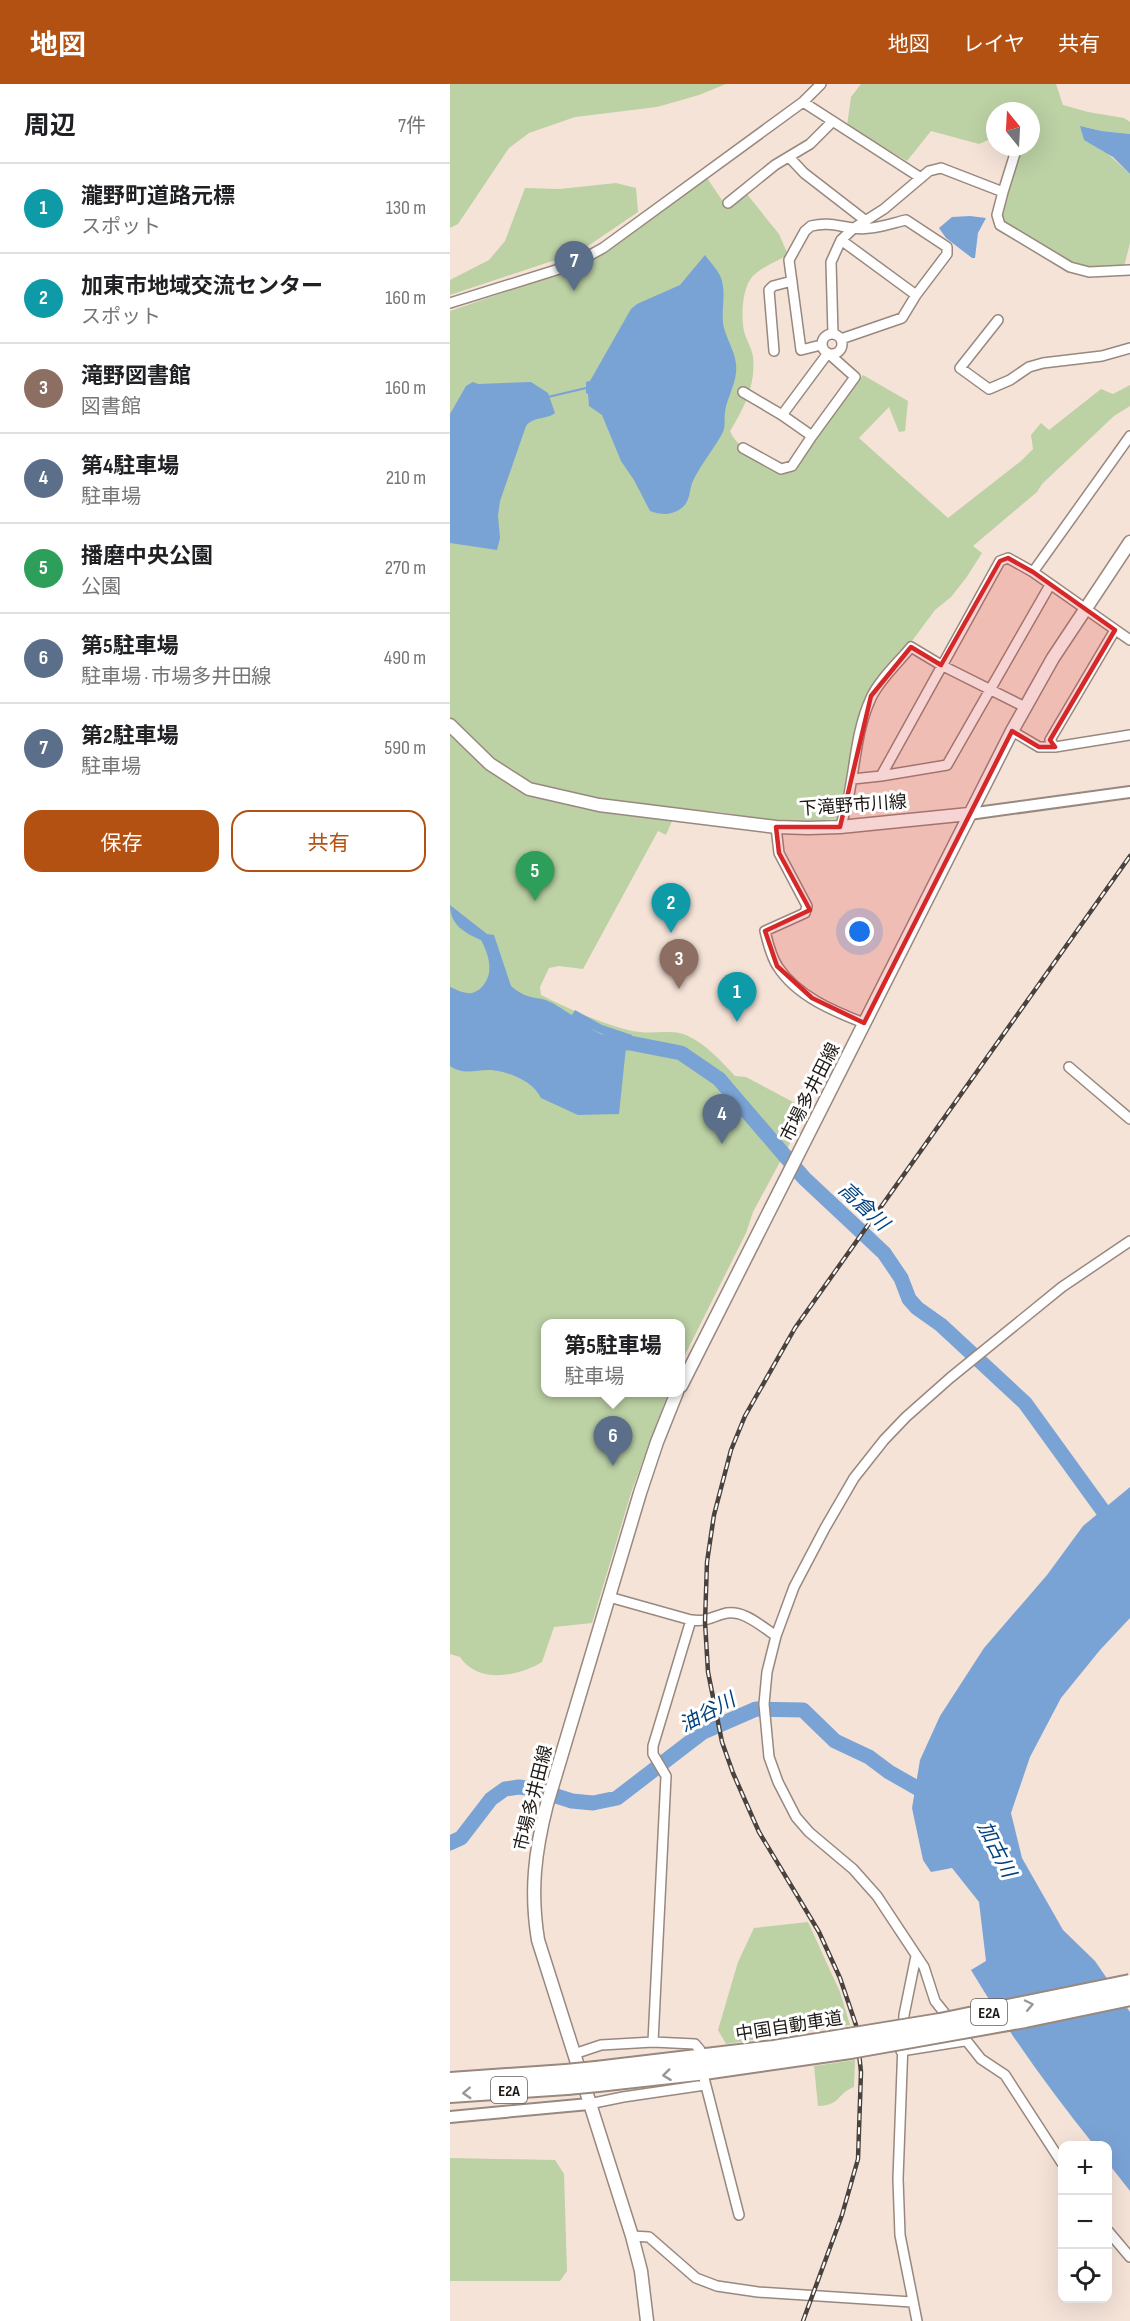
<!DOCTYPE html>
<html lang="ja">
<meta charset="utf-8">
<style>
:root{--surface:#fff;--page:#f6f6f6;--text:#202124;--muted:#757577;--line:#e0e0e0;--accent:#b35113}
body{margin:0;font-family:"Sofia Sans Condensed","Noto Sans JP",sans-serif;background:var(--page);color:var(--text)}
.controls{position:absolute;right:18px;bottom:18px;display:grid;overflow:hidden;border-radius:12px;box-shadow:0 6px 24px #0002}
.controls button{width:54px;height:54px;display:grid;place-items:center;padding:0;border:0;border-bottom:2px solid var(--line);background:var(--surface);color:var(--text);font:30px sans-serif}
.compass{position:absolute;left:536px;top:18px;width:54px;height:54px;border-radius:50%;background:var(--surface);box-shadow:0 6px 24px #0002;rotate:342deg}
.you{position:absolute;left:410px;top:848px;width:21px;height:21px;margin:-15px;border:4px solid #fff;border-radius:50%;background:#1a73e8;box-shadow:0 0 0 9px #1a73e833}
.badge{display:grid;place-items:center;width:39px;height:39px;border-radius:50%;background:var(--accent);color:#fff;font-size:20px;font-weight:700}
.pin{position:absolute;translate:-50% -50px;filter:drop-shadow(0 2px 3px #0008)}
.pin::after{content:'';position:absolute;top:32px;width:21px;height:18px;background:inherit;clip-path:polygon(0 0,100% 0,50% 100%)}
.popup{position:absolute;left:91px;top:1235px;width:144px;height:78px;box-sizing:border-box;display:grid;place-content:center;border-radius:12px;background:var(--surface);filter:drop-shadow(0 2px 4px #0005);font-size:20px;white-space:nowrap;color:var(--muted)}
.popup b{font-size:22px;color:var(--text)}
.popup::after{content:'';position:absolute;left:50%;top:100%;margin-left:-12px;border:12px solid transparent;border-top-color:var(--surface)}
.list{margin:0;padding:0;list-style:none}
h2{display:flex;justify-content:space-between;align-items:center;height:78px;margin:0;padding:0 24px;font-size:26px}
h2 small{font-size:20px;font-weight:400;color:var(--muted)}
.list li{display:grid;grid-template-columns:39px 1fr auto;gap:18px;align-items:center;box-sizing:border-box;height:90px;padding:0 24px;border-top:2px solid var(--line)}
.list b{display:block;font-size:22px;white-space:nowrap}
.list p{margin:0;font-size:20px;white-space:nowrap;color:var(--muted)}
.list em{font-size:20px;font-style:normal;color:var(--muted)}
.actions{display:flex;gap:12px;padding:18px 24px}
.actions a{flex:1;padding:14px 0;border:2px solid var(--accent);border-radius:18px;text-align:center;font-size:21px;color:var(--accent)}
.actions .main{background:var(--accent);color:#fff}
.icon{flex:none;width:33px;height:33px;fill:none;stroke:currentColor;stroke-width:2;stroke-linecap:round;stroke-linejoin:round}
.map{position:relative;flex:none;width:680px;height:2237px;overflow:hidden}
header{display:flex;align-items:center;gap:36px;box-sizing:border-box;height:84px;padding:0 30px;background:var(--accent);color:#fff}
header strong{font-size:28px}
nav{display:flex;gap:33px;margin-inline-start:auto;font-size:21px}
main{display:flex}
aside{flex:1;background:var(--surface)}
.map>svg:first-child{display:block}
</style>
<header>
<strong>地図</strong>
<nav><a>地図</a><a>レイヤ</a><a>共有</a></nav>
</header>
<main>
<aside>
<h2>周辺<small>7件</small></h2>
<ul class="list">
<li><span class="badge" style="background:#0f9aa8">1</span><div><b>瀧野町道路元標</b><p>スポット</p></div><em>130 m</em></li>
<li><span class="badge" style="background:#0f9aa8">2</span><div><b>加東市地域交流センター</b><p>スポット</p></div><em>160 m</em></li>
<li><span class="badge" style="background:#8d6e63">3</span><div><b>滝野図書館</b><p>図書館</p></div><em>160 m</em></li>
<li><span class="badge" style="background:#5c6f8a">4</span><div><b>第4駐車場</b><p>駐車場</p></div><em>210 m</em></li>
<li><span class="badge" style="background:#2e9e5b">5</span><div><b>播磨中央公園</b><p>公園</p></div><em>270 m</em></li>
<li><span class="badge" style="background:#5c6f8a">6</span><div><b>第5駐車場</b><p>駐車場 · 市場多井田線</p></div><em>490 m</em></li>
<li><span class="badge" style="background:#5c6f8a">7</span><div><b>第2駐車場</b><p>駐車場</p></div><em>590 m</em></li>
</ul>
<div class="actions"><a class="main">保存</a><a>共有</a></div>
</aside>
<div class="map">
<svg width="680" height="2237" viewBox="0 0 680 2237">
<rect width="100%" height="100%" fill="#f5e3d8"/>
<!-- green -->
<path fill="#bcd1a4" d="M0,0H276L249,11L207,23L125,33L79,49L59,64L8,140L0,144Z
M411,0H606L613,21L638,28L674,34L680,38V50L652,47L635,43L657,69L680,90V159L674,183L645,184L617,178L551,137L549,132L572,63H581V27H545V53L529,60L481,47L457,77L397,42L401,13Z
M257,94L278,125L296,109L329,150L338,171C327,177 311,183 302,193C292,205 291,232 294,247C296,256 302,264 303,273C306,301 294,324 280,347C288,367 313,375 331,385L342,382L413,291L458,317L455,347L449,348L439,323L409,354L498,434L571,377L583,365L581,351L591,339L599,346L651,305L663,310L680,301V322L664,332L592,400L587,408L523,462L532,469L516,494L501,513L485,526L421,612L390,734C372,736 352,740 334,739C297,736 262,720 225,730L216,751L208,747L133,885L109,882L99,884L90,903L91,911C117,924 162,945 190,948C205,950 222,945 236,951C255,959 271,977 285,992L296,993L358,1026L303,1128L296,1149L231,1279V1240H96V1308L218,1309L181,1409L142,1539L104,1543L92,1578C67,1593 28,1600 10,1573L0,1570V227L93,195L155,168Z
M166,99L186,104L188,128L129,168L0,211V196L39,176L55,157L75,104L110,105Z
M358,1838L390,1908L400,1941L276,1960L268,1946L288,1878L304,1844Z
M405,1976L404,2003C386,2010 392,2021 368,2022L364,1982Z
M0,2074L105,2076L114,2090L117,2187L110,2197H0Z"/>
<!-- water -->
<path fill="#7aa3d5" d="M630,42L652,47L680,50V90L663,73L634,56Z
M520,132L536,134L528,149L525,174H522L496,154L489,144L502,133Z
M255,171C260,178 268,186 271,194C277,211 270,228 274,244C278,259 288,272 286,288C285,302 277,314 275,328C274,335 276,343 272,350C263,366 251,380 243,397C239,405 241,414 234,422C224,431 213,432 200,427L184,396L171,377L152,331L139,322L138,310L136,309V298L140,297L181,225L187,220L230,201Z
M23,298L28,300L81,298L98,309L105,329C96,336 84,332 76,342L50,417L48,432L50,454L47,466L0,459V330L16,302Z
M0,821L37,850L44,851L61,902C71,911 79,913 92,915C102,917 113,926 122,931L125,926L152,941L182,951L180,962L177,961L139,944L176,963L169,1030L128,1031L91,1014C83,997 59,988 42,986C26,985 14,992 0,982V903C5,905 12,909 18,909C23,910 27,907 31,904C45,890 39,871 31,856C15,849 0,841 0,821Z
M680,1403V1534L650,1566L611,1614L580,1673L561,1729L572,1774L613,1846L645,1877L680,1928V2107L658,2079V2062L644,2061C599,2005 558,1948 521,1886L536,1877L529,1818L502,1784L481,1788L473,1776L462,1724L470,1676L490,1632L534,1564L597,1491L633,1442Z"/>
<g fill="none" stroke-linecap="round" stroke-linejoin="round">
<!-- stream -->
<path stroke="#7aa3d5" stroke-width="2" d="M98,313L136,304"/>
<!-- river -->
<path stroke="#7aa3d5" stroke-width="15" d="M150,958L180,959L231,969L269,995L354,1094L434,1169L451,1194L459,1215L467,1224L491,1241L575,1319L664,1442
M0,1759L11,1754L41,1715L55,1705L69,1703L84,1705L122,1717L143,1719L167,1714L253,1648L306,1625L353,1626L385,1657L419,1673L439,1688L483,1713"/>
<!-- minor casing -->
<g stroke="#98887e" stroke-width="12">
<path id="minor" d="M353,18L471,94
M339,73L354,89L416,137
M553,108L567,63
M278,119L325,81L360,60L382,38
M391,156L466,211L452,234L391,255
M0,219L122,181L153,164L353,18L371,0
M548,236L510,284L539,305L560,296L579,283L593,279L652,272L680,264
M372 260a10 10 0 1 1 20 0a10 10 0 1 1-20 0Z
M383,250L381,178L391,156L404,144L434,125L479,87L491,84L553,108L547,131L550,141L620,183L639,188L680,186
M371,261L351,266L339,176L355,147L361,142C378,138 387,142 403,144C420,147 439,140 456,136L497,163V170L466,211
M324,267L319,206L323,202L342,197
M332,331L378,269L405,293L362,352
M293,364L331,385L342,382L362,352L332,331L293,308
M583,488L680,352
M600,501L497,681L431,692L550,477L558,474L583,488L680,556
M665,546L600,656L605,663L680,651
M562,647L589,663H605
M403,695L431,692
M326,743L329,769L357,822L355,829L315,847C318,859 321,873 328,883C347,912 383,927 414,939
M390,743C406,701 402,655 421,614C429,596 448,579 461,563L491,581L575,623
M619,983L680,1035
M159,1513L241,1536C256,1538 259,1534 273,1530C292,1524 311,1542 326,1552
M466,1872L454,1931L448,2095L450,2151L467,2237
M203,1958L216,1692L203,1670V1662L241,1536
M451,1967L514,1957
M124,1970L151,1961L203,1958L245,1960L250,1966
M254,1994L289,2131
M139,2020L173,2013L255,2001
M612,2079L555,1991L531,1975L485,1917L474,1883L427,1812L403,1785L359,1748L346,1733L328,1698L319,1673L314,1620L317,1588L326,1552L344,1503L375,1444L404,1394L434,1356L456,1333L500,1294L612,1203L680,1157
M658,2147L680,2173
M182,2152L199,2153L246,2194L267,2202L308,2208L462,2218"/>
</g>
<!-- tertiary casing -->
<g stroke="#98887e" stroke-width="14">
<path id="tertiary" d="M519,730L680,708
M0,2033L139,2020"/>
</g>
<!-- secondary casing -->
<g stroke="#98887e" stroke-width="15">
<path id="secondary" d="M0,641L40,680L79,705L149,721L326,743L358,744L390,743L519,730
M231,1302L562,647L603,574L680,458
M197,2237L191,2187L182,2152L88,1856C80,1807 85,1767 97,1720L190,1409L207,1358L227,1308"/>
</g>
<!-- motorway casing -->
<g stroke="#98887e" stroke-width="20">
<path id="motorway" d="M146,1986L324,1965L398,1953
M0,1997L116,1989
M148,1999L247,1988L400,1966
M0,2010L117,2002"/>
</g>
<!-- minor -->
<use href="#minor" stroke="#fff" stroke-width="9"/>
<!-- tertiary -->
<use href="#tertiary" stroke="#fff" stroke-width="10"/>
<!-- secondary -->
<use href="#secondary" stroke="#fff" stroke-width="12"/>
<!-- motorway -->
<use href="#motorway" stroke="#fff" stroke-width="16"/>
<!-- rail casing -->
<g stroke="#4a423c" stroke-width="4.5">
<path id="rail" d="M353,2237L392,2131L408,2075L411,1988L406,1941L390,1894L369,1848L309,1748L283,1689L272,1658L258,1588L255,1538L257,1478L264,1431L281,1366L295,1332L345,1244L680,772"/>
</g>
<!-- rail -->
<use href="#rail" stroke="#fff" stroke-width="2" stroke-dasharray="7" stroke-linecap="butt"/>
<!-- motorway-bridge casing -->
<g stroke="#98887e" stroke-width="20" stroke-linecap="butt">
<path id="motorway-bridge" d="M398,1953L490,1938L680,1899
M400,1966L575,1935L680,1913
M116,1989L146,1986
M117,2002L148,1999"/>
</g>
<!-- motorway-bridge -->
<use href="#motorway-bridge" stroke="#fff" stroke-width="16"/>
</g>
<!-- one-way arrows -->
<defs><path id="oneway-chevron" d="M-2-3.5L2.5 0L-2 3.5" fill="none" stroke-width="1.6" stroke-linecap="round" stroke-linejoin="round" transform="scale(1.5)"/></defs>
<g stroke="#9a9896">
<use href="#oneway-chevron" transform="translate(579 1921) rotate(-12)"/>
<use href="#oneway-chevron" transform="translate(217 1991) rotate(173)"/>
<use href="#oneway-chevron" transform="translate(17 2009) rotate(177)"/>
</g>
<!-- marked area -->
<path fill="#d62828" fill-opacity="0.2" stroke="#d62828" stroke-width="4.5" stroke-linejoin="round" d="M558,474L583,488L665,546L600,656L605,663H589L562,647L414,939L362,914L327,882L315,847L360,826L329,769L326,743H390L421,612L461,563L491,581L550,477Z"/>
<g text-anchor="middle" stroke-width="6" stroke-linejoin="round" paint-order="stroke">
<!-- shield labels -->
<g fill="#fff" stroke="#625e5b" stroke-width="1.5">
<rect x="521" y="1915" width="36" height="26" rx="4.5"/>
<rect x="41" y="1993" width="36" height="26" rx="4.5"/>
</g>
<g font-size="16" font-weight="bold" fill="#1f1915">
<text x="539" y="1934">E2A</text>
<text x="59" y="2012">E2A</text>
</g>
<!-- street labels -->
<g font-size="18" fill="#1f1915" stroke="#fff">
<text transform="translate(403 721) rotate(-4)" y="6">下滝野市川線</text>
<text transform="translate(360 1008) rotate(-63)" y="6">市場多井田線</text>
<text transform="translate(83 1714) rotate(-76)" y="6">市場多井田線</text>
<text transform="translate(339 1942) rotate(-9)" y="6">中国自動車道</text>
</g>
<!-- water labels -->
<g font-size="20" font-style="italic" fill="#02417d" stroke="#fff">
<text transform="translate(414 1122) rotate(43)" y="7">高倉川</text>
<text transform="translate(257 1628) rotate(-28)" y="7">油谷川</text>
<text transform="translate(547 1765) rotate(63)" y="7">加古川</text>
</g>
</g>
</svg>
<div class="controls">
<button>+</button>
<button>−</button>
<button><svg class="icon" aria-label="locate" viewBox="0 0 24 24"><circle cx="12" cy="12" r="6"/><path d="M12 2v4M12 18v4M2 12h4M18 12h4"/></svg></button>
</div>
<svg class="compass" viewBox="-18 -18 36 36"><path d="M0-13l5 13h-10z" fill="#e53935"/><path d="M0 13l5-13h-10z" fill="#757577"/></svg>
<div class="you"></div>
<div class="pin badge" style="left:287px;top:938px;background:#0f9aa8">1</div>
<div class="pin badge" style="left:221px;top:849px;background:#0f9aa8">2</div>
<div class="pin badge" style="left:229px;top:905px;background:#8d6e63">3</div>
<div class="pin badge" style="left:272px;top:1060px;background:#5c6f8a">4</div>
<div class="pin badge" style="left:85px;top:817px;background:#2e9e5b">5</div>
<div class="pin badge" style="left:163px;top:1382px;background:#5c6f8a">6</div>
<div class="popup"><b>第5駐車場</b>駐車場</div>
<div class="pin badge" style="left:124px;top:207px;background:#5c6f8a">7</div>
</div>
</main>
